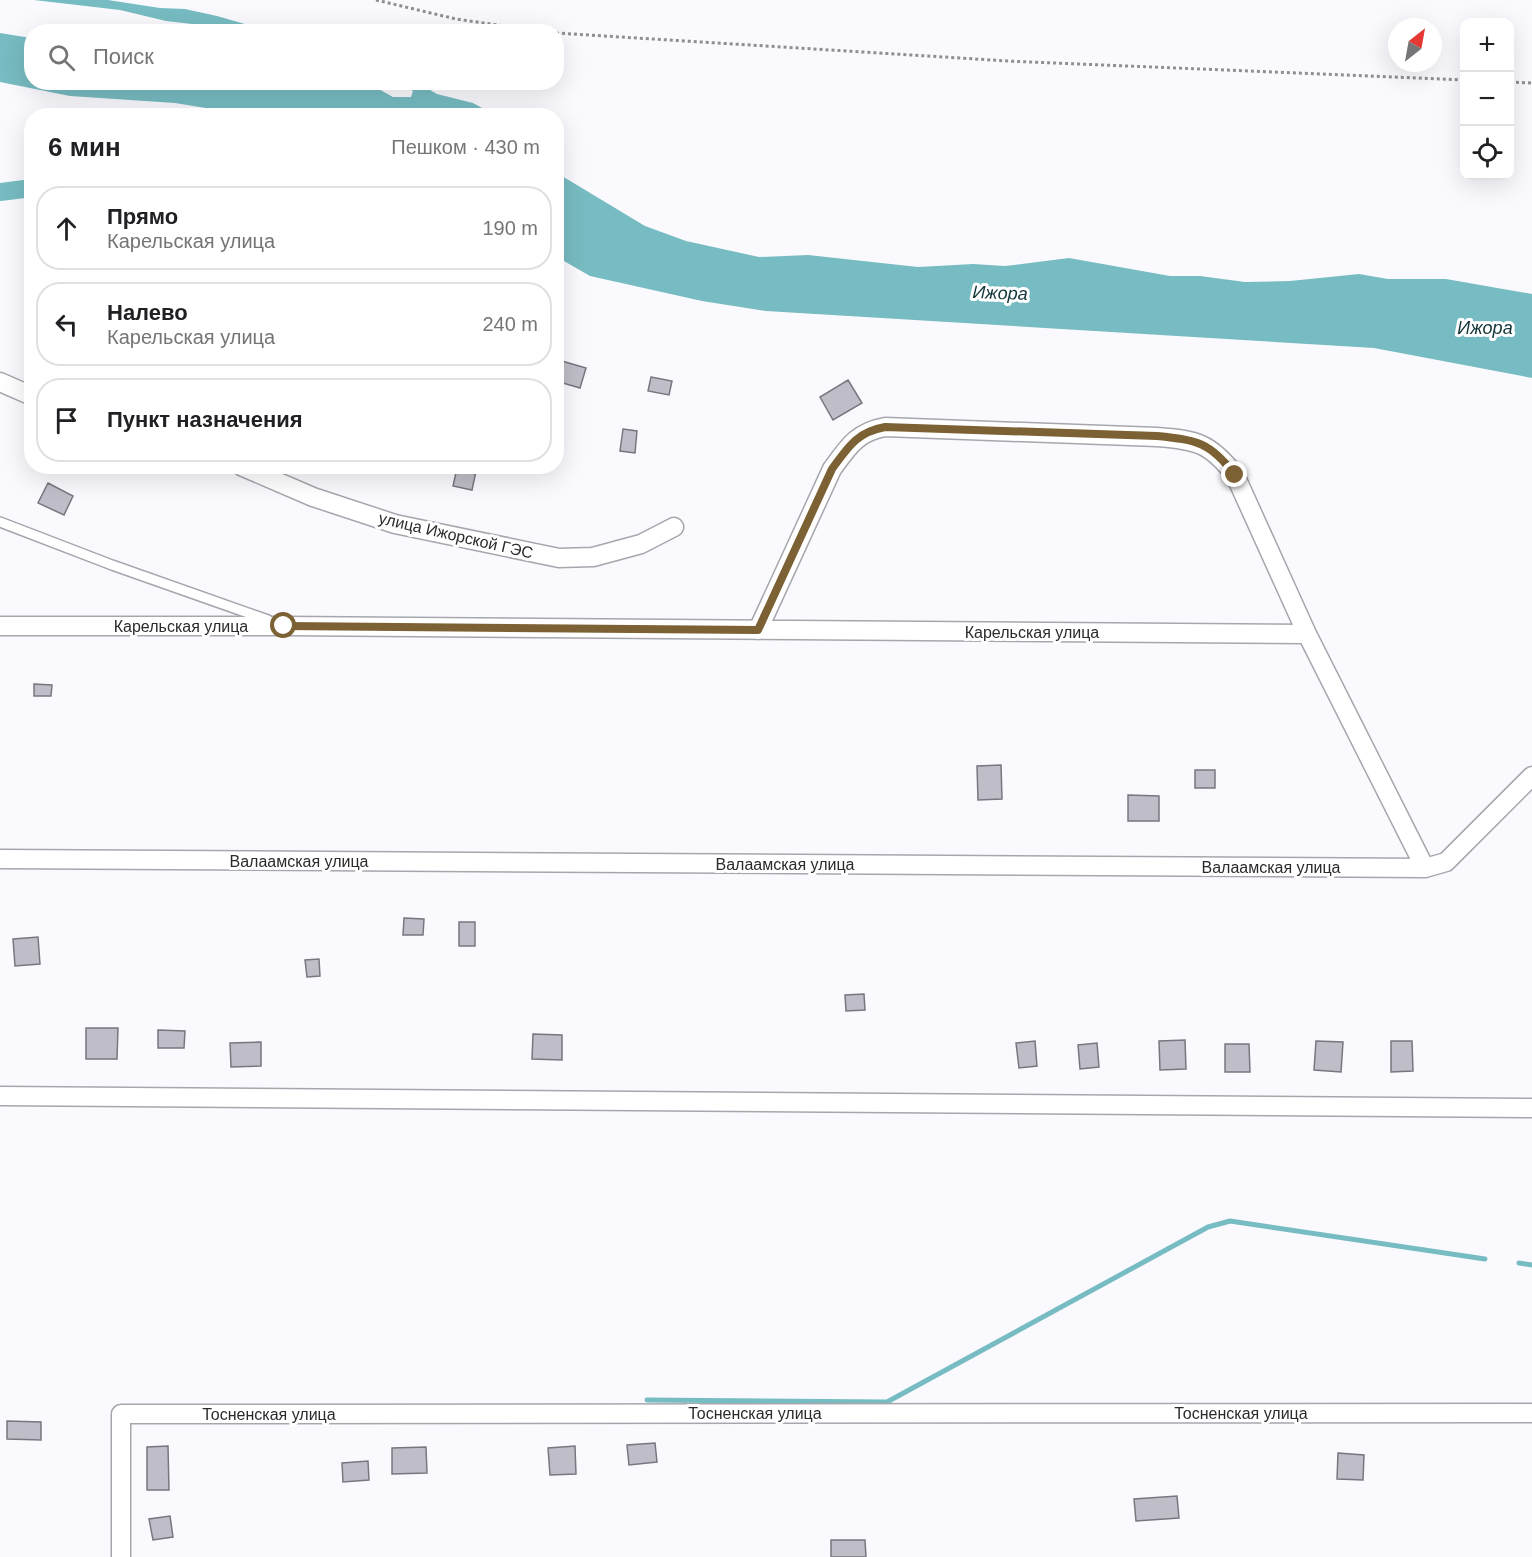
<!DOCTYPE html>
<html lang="ru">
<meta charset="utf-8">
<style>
:root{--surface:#fff;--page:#f2f2f2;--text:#202124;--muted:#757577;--line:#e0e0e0}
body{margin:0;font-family:Helvetica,sans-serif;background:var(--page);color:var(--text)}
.controls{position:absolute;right:18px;top:18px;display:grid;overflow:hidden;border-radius:12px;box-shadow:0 6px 24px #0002}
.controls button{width:54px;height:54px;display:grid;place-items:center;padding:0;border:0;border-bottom:2px solid var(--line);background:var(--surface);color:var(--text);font:30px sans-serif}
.compass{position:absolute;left:1388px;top:18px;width:54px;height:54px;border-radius:50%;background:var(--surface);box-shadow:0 6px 24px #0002;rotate:31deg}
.stop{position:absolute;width:18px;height:18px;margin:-14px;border:4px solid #7b6133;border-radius:50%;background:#fff}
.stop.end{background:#7b6133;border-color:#fff;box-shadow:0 2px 6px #0008}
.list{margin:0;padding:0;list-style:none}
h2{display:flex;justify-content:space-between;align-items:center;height:78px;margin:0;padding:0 24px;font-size:26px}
h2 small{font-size:20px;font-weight:400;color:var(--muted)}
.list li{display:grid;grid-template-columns:39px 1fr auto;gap:18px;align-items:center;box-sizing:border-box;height:84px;margin:0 12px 12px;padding:0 12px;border:2px solid var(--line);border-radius:24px}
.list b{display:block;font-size:22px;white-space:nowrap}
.list p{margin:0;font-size:20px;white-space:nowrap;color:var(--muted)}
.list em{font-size:20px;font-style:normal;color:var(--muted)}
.icon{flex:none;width:33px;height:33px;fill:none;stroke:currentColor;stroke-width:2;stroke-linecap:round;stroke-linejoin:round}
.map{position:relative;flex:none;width:1532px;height:1557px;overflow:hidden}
.search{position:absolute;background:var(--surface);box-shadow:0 6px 24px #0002;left:24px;top:24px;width:540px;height:66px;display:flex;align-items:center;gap:15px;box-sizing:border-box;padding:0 21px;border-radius:24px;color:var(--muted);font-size:22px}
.panel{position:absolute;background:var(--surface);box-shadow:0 6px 24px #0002;left:24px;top:108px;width:540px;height:366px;border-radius:24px}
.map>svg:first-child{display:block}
</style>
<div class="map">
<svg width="1532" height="1557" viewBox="0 0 1532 1557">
<rect width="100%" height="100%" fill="#fafafe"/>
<!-- water -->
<path fill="#77bcc2" d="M34,0H108L160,8L185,9L217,16L269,31H233L227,28L166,21L120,10Z
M0,33L31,38L32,82H366L393,97H411L413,91L397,83H418L437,94L473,103L495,115H249L175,103L70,96L0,82Z
M557,173L645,226L686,241L759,257L808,255L918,267L973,264L1005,266L1069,258L1170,276H1200L1245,282L1290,281L1359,274L1388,279H1446L1532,294V378L1374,348L766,311L702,301L590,276L557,257Z"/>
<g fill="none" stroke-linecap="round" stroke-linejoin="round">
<!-- stream -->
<path stroke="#77bcc2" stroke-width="5" d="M1519,1263L1532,1265
M647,1400L887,1402L1208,1227L1230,1221L1485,1259"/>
<!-- canal -->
<path stroke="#77bcc2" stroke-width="18" d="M0,192L32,188"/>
</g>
<!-- building -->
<path fill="#bfbec8" stroke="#77777f" stroke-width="1.5" d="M562,361L586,368L580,388L556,381Z
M651,377L672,381L669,395L648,391Z
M848,380L862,403L833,420L820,397Z
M623,429L637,431L635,453L620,451Z
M457,468L476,471L472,490L453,486Z
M48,483L73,496L64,515L38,503Z
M34,684L52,685L51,696H34Z
M1001,765L1002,799L978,800L977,766Z
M1195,770H1215V788H1195Z
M1128,795L1159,796V821H1128Z
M404,918L424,919L423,935H403Z
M459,922H475V946H459Z
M38,937L40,964L15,966L13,939Z
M319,959L320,976L307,977L305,960Z
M864,994L865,1010L846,1011L845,995Z
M86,1028H118L117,1059H86Z
M158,1030L185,1031L184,1048H158Z
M533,1034L562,1035V1060L532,1059Z
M1185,1040L1186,1069L1160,1070L1159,1041Z
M1035,1041L1037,1066L1019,1068L1016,1043Z
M1316,1041L1343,1042L1341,1072L1314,1070Z
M1391,1041H1412L1413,1071L1391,1072Z
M261,1042V1066L231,1067L230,1043Z
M1097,1043L1099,1067L1080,1069L1078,1045Z
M1225,1044H1249L1250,1072H1225Z
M7,1421L41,1422V1440L7,1439Z
M655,1443L657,1462L629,1465L627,1445Z
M168,1446L169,1490H147V1447Z
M575,1446L576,1474L550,1475L548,1448Z
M426,1447L427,1473L392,1474V1448Z
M1338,1453L1364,1455L1363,1480L1337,1479Z
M368,1461L369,1480L343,1482L342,1463Z
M1177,1496L1179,1518L1136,1521L1134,1499Z
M170,1516L173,1537L153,1540L149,1519Z
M831,1540H865L866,1557H831Z"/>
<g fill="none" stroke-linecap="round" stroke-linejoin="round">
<!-- lane casing -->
<g stroke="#a6a6ae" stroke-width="12">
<path id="lane" d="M0,522L112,565L268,620"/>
</g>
<!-- street casing -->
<g stroke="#a6a6ae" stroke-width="21">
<path id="street" d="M0,382L32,396
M241,466L313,497L395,524L559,558L593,557L641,544L674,527
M0,626H284L1307,634
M758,630L832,469C848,447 857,432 885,427L1157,437C1197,440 1210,443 1235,475L1307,634L1425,868
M0,859L1425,868L1446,862L1532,776
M0,1096L1532,1108
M121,1557V1414L1532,1413"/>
</g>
<!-- path -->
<path stroke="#8f8f93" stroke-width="3" stroke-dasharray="3 3" stroke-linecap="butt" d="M376,0L456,19L546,32
M556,33L1008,61L1464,80
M1510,82L1532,83"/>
<!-- lane -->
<use href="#lane" stroke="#fff" stroke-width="9"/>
<!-- street -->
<use href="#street" stroke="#fff" stroke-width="18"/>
</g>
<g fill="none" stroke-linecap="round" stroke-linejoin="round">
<!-- route -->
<path stroke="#7b6133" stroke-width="8" d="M284,626L758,630L832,469C848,447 857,432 885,427L1157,436C1197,440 1210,442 1235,475"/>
</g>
<g text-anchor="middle" stroke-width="6" stroke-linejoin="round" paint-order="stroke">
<!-- street labels -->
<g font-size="16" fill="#2b2b2e" stroke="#fff">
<text transform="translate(456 535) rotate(13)" y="6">улица Ижорской ГЭС</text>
<text x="181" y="632">Карельская улица</text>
<text x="1032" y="638">Карельская улица</text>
<text x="299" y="867">Валаамская улица</text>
<text x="785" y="870">Валаамская улица</text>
<text x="1271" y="873">Валаамская улица</text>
<text x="755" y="1419">Тосненская улица</text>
<text x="1241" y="1419">Тосненская улица</text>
<text x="269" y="1420">Тосненская улица</text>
</g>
<!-- water labels -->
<g font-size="18" font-style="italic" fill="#123538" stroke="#fff">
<text transform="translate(1000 293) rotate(2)" y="6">Ижора</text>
<text x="1485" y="334">Ижора</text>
</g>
</g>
</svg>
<div class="controls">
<button>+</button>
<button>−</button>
<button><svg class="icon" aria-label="locate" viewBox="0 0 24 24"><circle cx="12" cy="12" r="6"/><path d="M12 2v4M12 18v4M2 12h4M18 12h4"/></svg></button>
</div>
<svg class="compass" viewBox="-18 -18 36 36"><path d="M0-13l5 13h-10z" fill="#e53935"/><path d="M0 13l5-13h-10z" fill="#757577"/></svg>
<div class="stop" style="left:284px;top:626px"></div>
<div class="stop end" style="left:1235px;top:475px"></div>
<div class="search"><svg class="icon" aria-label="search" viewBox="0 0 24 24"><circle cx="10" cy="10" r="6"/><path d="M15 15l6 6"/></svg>Поиск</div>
<section class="panel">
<h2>6 мин<small>Пешком · 430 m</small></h2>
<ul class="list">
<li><svg class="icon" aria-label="ahead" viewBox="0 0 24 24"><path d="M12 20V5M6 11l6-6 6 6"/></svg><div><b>Прямо</b><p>Карельская улица</p></div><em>190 m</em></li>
<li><svg class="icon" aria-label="left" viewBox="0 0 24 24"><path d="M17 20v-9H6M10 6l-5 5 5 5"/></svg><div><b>Налево</b><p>Карельская улица</p></div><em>240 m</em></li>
<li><svg class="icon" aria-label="arrive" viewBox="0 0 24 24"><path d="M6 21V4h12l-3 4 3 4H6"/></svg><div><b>Пункт назначения</b></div></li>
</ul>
</section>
</div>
